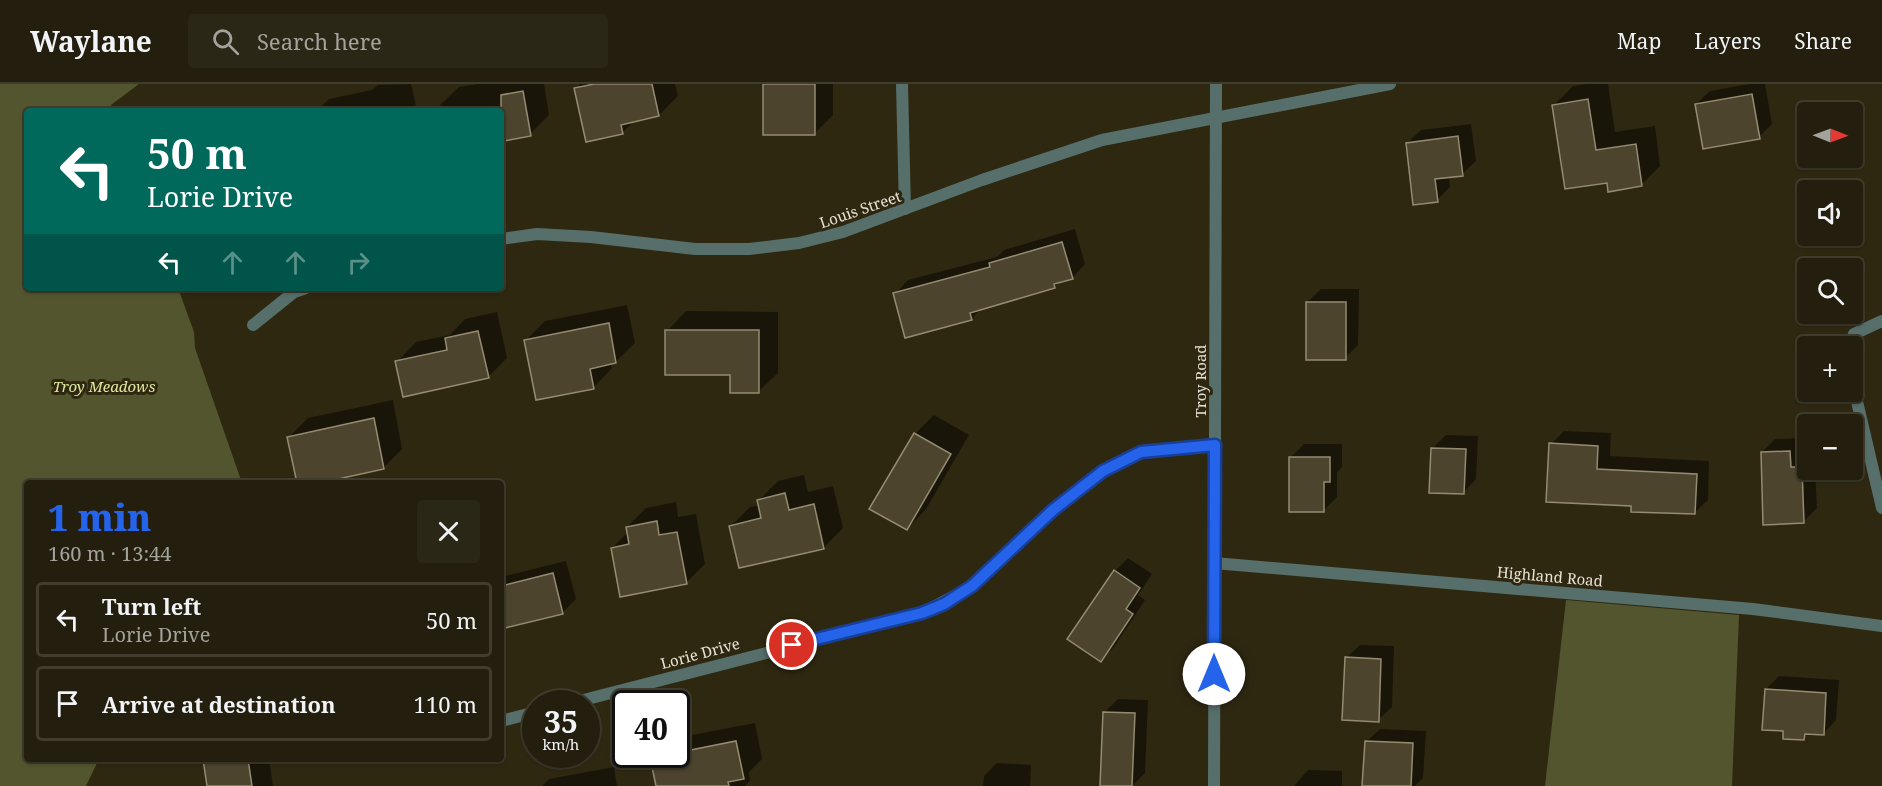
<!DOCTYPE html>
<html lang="en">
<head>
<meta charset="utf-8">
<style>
  body { margin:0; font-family:"Noto Serif",serif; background:#2b2716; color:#f1f3f6; height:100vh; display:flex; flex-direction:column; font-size:22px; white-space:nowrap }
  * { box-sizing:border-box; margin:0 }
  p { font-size:20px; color:#a3a29d }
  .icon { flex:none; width:33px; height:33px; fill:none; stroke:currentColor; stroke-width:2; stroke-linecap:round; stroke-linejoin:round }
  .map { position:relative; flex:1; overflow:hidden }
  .drawer { position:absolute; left:24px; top:396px; width:480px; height:282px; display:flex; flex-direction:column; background:#231e0d; border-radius:6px; box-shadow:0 2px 4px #0004,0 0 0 2px #403c2e }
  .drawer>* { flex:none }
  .guide { position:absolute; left:24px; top:24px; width:480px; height:183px; border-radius:6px; box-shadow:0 2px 4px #0004,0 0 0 2px #403c2e; background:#00695c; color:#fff; overflow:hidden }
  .needle { width:39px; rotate:91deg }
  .controls { position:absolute; left:1797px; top:18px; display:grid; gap:12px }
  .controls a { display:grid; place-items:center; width:66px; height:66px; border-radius:6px; background:#231e0d; box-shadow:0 2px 4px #0004,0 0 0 2px #403c2e; font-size:30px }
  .speed { position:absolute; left:522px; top:606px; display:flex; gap:12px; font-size:30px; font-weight:700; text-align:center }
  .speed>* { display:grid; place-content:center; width:78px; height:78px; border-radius:50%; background:#231e0d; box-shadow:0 2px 4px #0004,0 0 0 2px #403c2e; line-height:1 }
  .speed small { font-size:15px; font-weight:400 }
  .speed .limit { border:3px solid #111; border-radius:9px; background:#fff; color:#111 }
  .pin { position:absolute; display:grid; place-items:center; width:51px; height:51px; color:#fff; margin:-26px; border:3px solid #fff; border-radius:50%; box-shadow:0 2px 6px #0007 }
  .me { position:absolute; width:66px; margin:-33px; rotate:0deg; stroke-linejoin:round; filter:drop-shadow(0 0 4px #0008) }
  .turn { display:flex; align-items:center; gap:21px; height:126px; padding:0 24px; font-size:27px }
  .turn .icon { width:78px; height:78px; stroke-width:2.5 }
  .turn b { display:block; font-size:42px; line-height:51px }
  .lanes { display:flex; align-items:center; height:57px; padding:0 24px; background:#0003; justify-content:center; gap:30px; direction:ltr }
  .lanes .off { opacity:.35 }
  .round { display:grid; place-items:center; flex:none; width:63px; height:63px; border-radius:6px; background:#2b2716 }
  .overview { display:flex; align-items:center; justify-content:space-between; height:102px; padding:0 24px }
  h1 { font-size:36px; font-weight:800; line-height:45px; color:#2563eb }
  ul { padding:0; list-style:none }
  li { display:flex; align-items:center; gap:18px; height:75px; margin:0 12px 9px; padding:0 12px; border:3px solid #403c2e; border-radius:6px }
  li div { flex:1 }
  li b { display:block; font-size:22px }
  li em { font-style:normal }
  header { display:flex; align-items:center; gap:36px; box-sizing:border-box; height:84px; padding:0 30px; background:#231e0d; border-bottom:2px solid #403c2e }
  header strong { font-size:28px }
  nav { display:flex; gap:33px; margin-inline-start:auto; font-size:21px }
  .search { width:420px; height:54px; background:#2b2716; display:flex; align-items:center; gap:15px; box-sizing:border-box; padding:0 21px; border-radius:6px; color:#a3a29d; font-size:22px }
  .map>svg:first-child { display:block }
  .green { fill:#52552d }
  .shadow { fill:#0007 }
  .building { fill:#4c442d; stroke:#948b71; stroke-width:1.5 }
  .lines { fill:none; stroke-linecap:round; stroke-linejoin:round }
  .minor { stroke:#576f6b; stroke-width:12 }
  .tertiary { stroke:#576f6b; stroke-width:12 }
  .route-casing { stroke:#184099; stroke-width:15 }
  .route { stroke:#2563eb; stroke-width:10 }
  .labels { text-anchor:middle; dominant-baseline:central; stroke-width:6; stroke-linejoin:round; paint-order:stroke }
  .street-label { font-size:15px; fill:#e6e2d4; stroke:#2f2811 }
  .park-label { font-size:15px; font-style:italic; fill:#e0e79e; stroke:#2f2811 }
</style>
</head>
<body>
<header>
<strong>Waylane</strong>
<div class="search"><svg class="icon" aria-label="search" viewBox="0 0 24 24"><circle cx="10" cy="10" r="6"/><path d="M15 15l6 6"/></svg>Search here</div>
<nav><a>Map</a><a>Layers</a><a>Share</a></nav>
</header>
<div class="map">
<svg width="1882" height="702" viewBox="0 0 1882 702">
  <rect width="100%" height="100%" fill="#2f2811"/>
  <!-- green -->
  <g class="green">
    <polygon points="0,0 139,0 111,21 113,27 27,27 27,204 178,204 194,248 195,264 242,399 27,399 27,675 99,675 86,702 0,702"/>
    <polygon points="1566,516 1739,531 1732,702 1545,702"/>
  </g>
  <!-- shadow -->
  <g class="shadow">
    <polygon points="411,0 417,27 317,27 329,15 372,6 378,1"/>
    <polygon points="477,0 544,0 549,31 530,50 501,50 501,27 440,27 439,22 459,3"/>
    <polygon points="580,0 675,0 678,12 659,31 634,37 622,49 576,5"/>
    <polygon points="765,0 833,0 833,31 814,50"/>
    <polygon points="1587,0 1608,0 1615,48 1655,42 1660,82 1641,101 1608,97 1554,21 1573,2"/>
    <polygon points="1749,0 1765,0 1772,40 1759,53 1696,20 1710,7"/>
    <polygon points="1471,40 1476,77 1462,90 1449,92 1450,103 1437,116 1407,59 1421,46"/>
    <polygon points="1075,145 1085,180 1072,194 1060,197 1055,203 982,224 971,235 895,210 908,196 997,173 1004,166"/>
    <polygon points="1321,205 1359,205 1358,261 1345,274 1307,218"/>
    <polygon points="627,221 635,259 615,278 611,279 612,284 593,304 526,256 545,237"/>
    <polygon points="686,227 778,228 778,289 758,308 667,247"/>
    <polygon points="497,228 507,274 488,293 397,278 416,258 450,251 465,235"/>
    <polygon points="393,316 402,365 383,384 313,399 299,399 289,353 308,334"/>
    <polygon points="934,331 969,351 926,425 907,445 915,350"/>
    <polygon points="1564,347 1611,349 1610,372 1709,377 1708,416 1694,429 1633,421 1551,360"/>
    <polygon points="1446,351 1478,352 1476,395 1463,409 1433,364"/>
    <polygon points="1803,354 1808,386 1815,386 1817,424 1803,438 1762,368 1775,355"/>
    <polygon points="1304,360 1342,360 1342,383 1337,389 1337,413 1324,426 1290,374"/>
    <polygon points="804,391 808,408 833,402 843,444 824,463 731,442 750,423 760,421 759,416 778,397"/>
    <polygon points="676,418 678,433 696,430 705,480 686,499 612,464 628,448 627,443 646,424"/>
    <polygon points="1128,474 1152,490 1138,511 1145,516 1114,563 1101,576 1115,487"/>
    <polygon points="566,477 576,515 563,528 501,543 501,493"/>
    <polygon points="1360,561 1394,562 1392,623 1378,636 1346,574"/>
    <polygon points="1779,592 1839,596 1836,636 1823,650 1809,649 1804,654 1785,646 1766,605"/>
    <polygon points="1118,615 1148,616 1145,689 1132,702 1105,628"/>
    <polygon points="755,639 762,675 749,688 750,697 745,702 657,702 652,674 655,670 676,670 676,654"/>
    <polygon points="1380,645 1426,647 1423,694 1415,702 1364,702 1366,658"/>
    <polygon points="204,675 269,675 273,702 208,702"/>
    <polygon points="997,679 1031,681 1030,702 983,702 984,692"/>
    <polygon points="614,683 617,702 542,702 549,695"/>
    <polygon points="1308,686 1342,687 1342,702 1294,702"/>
  </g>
  <!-- building -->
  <g class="building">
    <polygon points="594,0 652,0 659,32 621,41 623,50 586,58 574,4"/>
    <rect x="763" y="0" width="52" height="51"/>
    <polygon points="523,7 531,52 504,57 501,51 501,11"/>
    <polygon points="1752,10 1760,55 1703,65 1695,20"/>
    <polygon points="1588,15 1596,66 1636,60 1642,102 1608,108 1607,99 1565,105 1552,21"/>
    <polygon points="1458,52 1463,92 1435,95 1438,118 1413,121 1406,59"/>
    <polygon points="1062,158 1073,195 1054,200 1055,204 970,229 972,236 905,254 893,209 990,183 989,179"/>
    <rect x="1306" y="218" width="40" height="58"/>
    <polygon points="609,239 616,279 590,285 594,305 536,316 524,256"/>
    <polygon points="665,246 759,246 759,309 730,309 730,291 665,291"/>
    <polygon points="478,247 489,294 403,313 395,277 447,266 445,254"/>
    <polygon points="374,334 384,385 320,399 297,399 287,353"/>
    <polygon points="914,349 951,370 907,446 869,425"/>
    <polygon points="1549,359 1598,362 1597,385 1697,390 1695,430 1631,428 1631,422 1546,418"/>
    <polygon points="1431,364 1466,365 1464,410 1429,409"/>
    <polygon points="1790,367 1791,383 1802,383 1804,439 1763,441 1761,368"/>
    <polygon points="1289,373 1330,373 1330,398 1324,398 1324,428 1289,428"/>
    <polygon points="785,409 789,426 814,420 824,465 739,484 729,442 761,434 757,416"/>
    <polygon points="657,437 659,451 677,448 687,500 620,513 611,464 629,460 626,443"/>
    <polygon points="1114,486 1140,504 1126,525 1133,530 1101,578 1067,555"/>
    <polygon points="553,489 563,530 501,545 501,502"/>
    <polygon points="1345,573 1381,575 1379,638 1342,636"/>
    <polygon points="1765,605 1826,609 1824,651 1805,650 1804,656 1783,655 1783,647 1762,646"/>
    <polygon points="1103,628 1135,629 1132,702 1100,702"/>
    <polygon points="736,657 744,695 728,698 729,702 656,702 650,674"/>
    <polygon points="1365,657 1413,659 1411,702 1362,702"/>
    <polygon points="203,675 248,675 252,702 207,702"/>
  </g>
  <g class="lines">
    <!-- minor -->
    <g class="minor">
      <polyline points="902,0 905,125"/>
      <polyline points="501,155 537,150 591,153 695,165 749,165 799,159 843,148 982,96 1102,56 1390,0"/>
      <polyline points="253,241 294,208 306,204"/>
      <polyline points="1850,262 1854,250 1882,237"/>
      <polyline points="1852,296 1882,424"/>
      <polyline points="1214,479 1753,525 1882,542"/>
      <polyline points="568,620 922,529 973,502 1053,426 1103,386 1141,368 1215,361"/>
      <polyline points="501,637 536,628"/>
    </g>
    <!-- tertiary -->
    <polyline class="tertiary" points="1214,702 1216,0"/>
  </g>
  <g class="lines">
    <defs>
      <polyline id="route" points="792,561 922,529 944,520 972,502 1053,426 1103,387 1141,368 1215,361 1214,590"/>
    </defs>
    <!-- route casing -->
    <use href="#route" class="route-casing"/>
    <!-- route -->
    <use href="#route" class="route"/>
  </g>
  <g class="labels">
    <!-- street labels -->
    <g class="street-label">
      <text transform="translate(860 125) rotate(-19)">Louis Street</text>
      <text transform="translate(1200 297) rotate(-90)">Troy Road</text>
      <text transform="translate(1550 492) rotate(5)">Highland Road</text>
      <text transform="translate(700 569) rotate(-15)">Lorie Drive</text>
    </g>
    <!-- park labels -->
    <g class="park-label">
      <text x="104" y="302">Troy Meadows</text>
    </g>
  </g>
</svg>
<div class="controls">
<a><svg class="needle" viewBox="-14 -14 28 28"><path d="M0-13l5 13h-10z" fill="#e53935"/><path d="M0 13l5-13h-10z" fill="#a3a29d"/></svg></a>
<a><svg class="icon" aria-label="sound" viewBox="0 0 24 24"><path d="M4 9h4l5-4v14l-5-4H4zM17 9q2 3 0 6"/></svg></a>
<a><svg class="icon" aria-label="search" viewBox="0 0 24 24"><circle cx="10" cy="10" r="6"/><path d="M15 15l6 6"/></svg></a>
<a>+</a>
<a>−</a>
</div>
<div class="speed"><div>35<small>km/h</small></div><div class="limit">40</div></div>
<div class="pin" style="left:792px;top:561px;background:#d93025"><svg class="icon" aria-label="arrive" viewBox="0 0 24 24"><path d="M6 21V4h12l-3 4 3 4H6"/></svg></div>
<svg class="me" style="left:1214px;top:590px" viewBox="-20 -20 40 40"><circle r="19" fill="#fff"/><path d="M0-13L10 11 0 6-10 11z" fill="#2563eb"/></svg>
<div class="guide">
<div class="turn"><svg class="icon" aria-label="left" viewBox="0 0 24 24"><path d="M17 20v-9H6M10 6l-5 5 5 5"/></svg><div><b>50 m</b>Lorie Drive</div></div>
<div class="lanes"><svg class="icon" aria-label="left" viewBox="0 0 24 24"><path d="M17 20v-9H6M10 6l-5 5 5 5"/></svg><svg class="icon off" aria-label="ahead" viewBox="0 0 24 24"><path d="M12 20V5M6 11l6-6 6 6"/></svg><svg class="icon off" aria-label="ahead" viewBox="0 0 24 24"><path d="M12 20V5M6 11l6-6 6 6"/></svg><svg class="icon off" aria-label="right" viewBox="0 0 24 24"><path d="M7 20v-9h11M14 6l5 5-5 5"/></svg></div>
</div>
<section class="drawer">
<div class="overview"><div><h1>1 min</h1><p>160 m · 13:44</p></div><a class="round"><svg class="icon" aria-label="close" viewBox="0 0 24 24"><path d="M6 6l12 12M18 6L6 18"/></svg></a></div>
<ul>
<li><svg class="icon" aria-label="left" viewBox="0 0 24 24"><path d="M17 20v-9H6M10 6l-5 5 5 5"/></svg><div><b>Turn left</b><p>Lorie Drive</p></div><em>50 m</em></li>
<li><svg class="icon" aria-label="arrive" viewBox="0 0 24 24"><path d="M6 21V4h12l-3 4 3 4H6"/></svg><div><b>Arrive at destination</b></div><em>110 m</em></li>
</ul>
</section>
</div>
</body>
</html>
